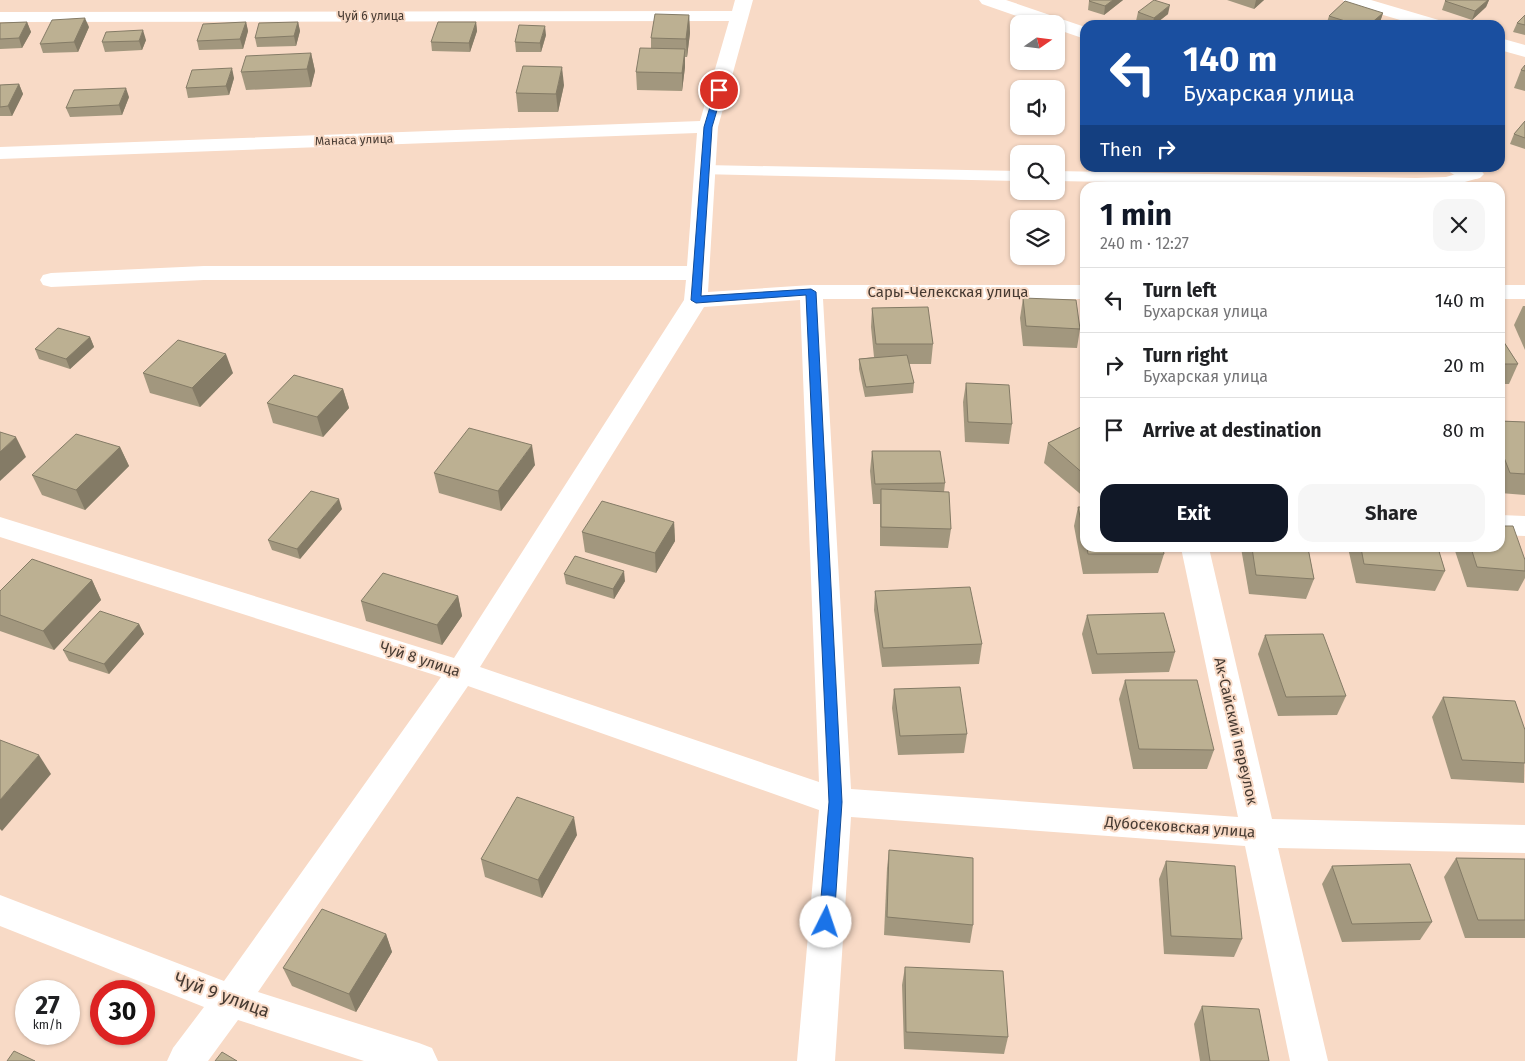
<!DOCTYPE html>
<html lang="en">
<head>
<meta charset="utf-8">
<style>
  body { margin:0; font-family:"Fira Sans",sans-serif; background:#f6f6f6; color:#202124; height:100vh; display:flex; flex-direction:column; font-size:19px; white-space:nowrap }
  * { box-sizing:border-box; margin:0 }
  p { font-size:16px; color:#757577 }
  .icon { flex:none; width:28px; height:28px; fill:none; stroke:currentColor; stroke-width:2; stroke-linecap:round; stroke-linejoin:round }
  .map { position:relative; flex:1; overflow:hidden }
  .side { position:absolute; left:1080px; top:182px; width:425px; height:370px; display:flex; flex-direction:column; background:#fff; border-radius:15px; box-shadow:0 1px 4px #0004 }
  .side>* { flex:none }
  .hud { position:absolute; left:1080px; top:20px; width:425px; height:152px; border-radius:15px; box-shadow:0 1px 4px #0004; background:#1a4fa0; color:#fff; overflow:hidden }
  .needle { width:32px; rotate:76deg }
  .buttons { position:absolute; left:1010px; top:15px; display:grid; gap:10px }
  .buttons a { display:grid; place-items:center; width:55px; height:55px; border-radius:10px; background:#fff; box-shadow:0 1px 4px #0004; font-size:25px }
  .speed { position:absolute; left:15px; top:980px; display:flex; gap:10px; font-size:25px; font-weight:700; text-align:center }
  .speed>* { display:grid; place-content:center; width:65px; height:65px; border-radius:50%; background:#fff; box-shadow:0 1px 4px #0004; line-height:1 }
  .speed small { font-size:12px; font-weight:400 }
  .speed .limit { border:8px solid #d22; background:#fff; color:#111 }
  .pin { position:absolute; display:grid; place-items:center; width:42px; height:42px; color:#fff; margin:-21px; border:2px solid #fff; border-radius:50%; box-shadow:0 1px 5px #0007 }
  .me { position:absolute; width:55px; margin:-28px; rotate:4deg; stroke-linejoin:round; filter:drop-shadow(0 0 4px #0008) }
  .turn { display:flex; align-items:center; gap:18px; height:105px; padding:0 20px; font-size:22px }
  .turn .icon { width:65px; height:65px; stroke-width:2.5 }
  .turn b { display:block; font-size:35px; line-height:42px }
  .then { display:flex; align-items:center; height:48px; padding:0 20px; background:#0003; gap:10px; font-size:19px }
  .round { display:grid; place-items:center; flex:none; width:52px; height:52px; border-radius:15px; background:#f6f6f6 }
  .overview { display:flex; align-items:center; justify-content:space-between; height:85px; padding:0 20px }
  h1 { font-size:30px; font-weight:700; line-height:38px; color:#111827 }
  .cta { display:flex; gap:10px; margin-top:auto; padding:10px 20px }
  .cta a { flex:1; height:58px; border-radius:15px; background:#111827; color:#fff; font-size:20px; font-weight:700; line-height:58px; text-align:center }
  .cta a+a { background:#f6f6f6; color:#202124 }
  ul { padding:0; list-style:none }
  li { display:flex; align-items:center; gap:15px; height:65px; padding:0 20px; border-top:1px solid #e0e0e0 }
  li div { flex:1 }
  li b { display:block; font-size:19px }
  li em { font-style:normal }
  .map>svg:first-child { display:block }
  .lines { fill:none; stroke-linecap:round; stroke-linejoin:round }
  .lane { fill:#fff; fill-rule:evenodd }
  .street { fill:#fff; fill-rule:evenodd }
  .wall { fill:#a2977e }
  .shaded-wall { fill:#847b66 }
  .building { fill:#bcb092; stroke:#847b66 }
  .route { fill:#1a73e8; stroke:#114b97 }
  .labels { text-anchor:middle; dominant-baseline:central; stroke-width:4; stroke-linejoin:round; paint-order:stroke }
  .far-street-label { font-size:12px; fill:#463a32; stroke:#f8dac6 }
  .street-label { font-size:15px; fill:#463a32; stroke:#f8dac6 }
  .near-street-label { font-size:18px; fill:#463a32; stroke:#f8dac6 }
</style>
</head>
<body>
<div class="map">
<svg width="1525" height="1061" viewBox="0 0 1525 1061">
  <rect width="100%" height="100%" fill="#f8dac6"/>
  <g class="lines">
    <!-- lane -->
    <g class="lane">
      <polygon points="705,165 1019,171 1019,181 699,174 696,170 699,166"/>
      <polygon points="1473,169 1479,170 1482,174 1479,178 1447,187 1438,188 1056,181 1056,171 1416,178 1446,177"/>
    </g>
    <!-- street -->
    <g class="street">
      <path d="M735,0H753L718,127L708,292L811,285H1085V299H823L851,789L1238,817L1181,548H1209L1272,819L1525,825V853L1278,848L1328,1061H1290L1245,846L851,817L835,1061H797L819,810L468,686L258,992L419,1043L432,1048L438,1061H364L238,1020L208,1061H167L173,1048L204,1007L0,926V895L224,981L441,677L0,537V517L454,658L684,300L686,280H204L51,287L43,285L40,280L43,275L51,273L204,266H687L697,133L0,159V147L700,121L729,21L0,22V12L732,11ZM800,300L819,782L480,667L704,307Z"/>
      <polygon points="979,0 1006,0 1085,27 1085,39 1056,29 1056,24 1040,24 982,4"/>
      <polygon points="1343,0 1371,0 1442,21 1445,25 1417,25 1346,4"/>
      <polygon points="1500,38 1525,45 1525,57 1500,50"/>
      <path d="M1446,168C1456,167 1477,164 1484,174L1480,178C1470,181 1452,177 1446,168Z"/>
      <rect x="1500" y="285" width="25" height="14"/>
      <polygon points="1500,515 1525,516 1525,536 1500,535"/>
    </g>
  </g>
  <!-- wall -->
  <g class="wall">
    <polygon points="1123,0 1104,15 1088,10 1089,1"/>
    <polygon points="1227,0 1264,0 1254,9"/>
    <polygon points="1446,0 1489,0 1486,7 1472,20 1442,10 1445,1"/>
    <polygon points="1138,12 1168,14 1154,25 1147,25 1136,21"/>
    <polygon points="1383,13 1380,22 1376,25 1326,25 1329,16"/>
    <polygon points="689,15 690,33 687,57 685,57 685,67 682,91 637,90 636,72 651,48 651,38"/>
    <polygon points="1525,15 1525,35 1513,32 1517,23"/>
    <polygon points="27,22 31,32 22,48 0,49 0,23"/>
    <polygon points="246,22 248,31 243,49 199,50 197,41"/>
    <polygon points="298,22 300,31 296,46 257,47 255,38"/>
    <polygon points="476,22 477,31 470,52 432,51 431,42"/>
    <polygon points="89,27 78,52 43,53 40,44"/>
    <polygon points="546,35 541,52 516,52 515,42"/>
    <polygon points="146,40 142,50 105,52 102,42"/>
    <polygon points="311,53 315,71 311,87 246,90 241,72"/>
    <polygon points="1525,65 1525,91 1514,88 1521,70"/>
    <polygon points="234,78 229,95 188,98 186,88"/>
    <polygon points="19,84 23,94 12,116 0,116 0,85"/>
    <polygon points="564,85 558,112 518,112 516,93"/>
    <polygon points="129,97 122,115 70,117 66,108"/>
    <polygon points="1525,121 1525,149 1510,144 1514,134"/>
    <polygon points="1023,298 1080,329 1077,348 1023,346 1020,318"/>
    <polygon points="1523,306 1525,306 1525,350 1514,325"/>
    <polygon points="872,308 933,344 931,364 909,364 914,383 913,393 865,397 859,369 859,359 874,357 871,327"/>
    <polygon points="1500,336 1518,364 1509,384 1500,384"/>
    <polygon points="90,337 94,347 70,369 39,359 35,349"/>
    <polygon points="143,373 233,373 200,407 150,393"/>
    <polygon points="966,383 1012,424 1009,444 965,442 963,402"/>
    <polygon points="343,389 349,408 323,437 273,423 267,403"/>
    <polygon points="1500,421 1525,422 1525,495 1500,493"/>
    <polygon points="1085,425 1085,498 1044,463 1048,443"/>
    <polygon points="120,447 129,466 85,510 42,495 32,475"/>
    <polygon points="872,451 945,483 944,492 951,529 948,548 880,546 880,504 873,504 870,471"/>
    <polygon points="535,465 501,511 439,493 434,473"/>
    <polygon points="1078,507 1085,507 1085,548 1163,548 1164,554 1158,573 1083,574 1074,526"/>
    <polygon points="342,509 300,559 272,550 268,540"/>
    <polygon points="674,522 675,541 656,573 585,552 582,532"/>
    <polygon points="1241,548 1308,548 1314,579 1306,599 1249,594"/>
    <polygon points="1348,548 1438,548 1445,571 1435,591 1356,583"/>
    <polygon points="1454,548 1500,548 1525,560 1525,578 1518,591 1467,587"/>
    <polygon points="564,574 625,581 614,599 566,584"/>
    <polygon points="92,580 101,600 54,650 0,631 0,591"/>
    <polygon points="875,591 982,644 979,664 882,667 874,610"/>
    <polygon points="458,596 462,616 442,645 366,621 361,601"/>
    <polygon points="1087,615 1175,652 1169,672 1092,674 1082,634"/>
    <polygon points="139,624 144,634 109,674 69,661 63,650"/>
    <polygon points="1265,635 1346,696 1337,715 1278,716 1258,654"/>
    <polygon points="1125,680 1214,750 1207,769 1133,769 1119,699"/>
    <polygon points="894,689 967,734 964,753 898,755 892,708"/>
    <polygon points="1443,697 1525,730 1524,783 1451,779 1432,717"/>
    <polygon points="577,835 542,898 485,877 481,859"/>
    <polygon points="889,850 973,925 970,943 884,935 887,868"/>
    <polygon points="1456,858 1525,859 1525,938 1465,938 1444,877"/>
    <polygon points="1166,861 1242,939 1234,957 1164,954 1159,879"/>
    <polygon points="1332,866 1432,922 1420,940 1342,942 1322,884"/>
    <polygon points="386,934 392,952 356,1012 292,986 283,968"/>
    <polygon points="905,967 1008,1037 1004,1054 904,1049 902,985"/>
    <polygon points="1202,1006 1269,1061 1200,1061 1194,1024"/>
  </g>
  <!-- shaded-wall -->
  <g class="shaded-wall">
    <polygon points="1113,0 1123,0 1104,15 1105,6"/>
    <polygon points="1256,0 1264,0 1254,9"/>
    <polygon points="1488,0 1489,0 1486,7 1472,20 1475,11"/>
    <polygon points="1170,5 1168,14 1154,25 1152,25 1154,18"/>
    <polygon points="1383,13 1380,22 1376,25 1369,25"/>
    <polygon points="689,15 690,33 687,57 686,39"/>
    <polygon points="85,18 89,27 78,52 74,42"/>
    <polygon points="27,22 31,32 22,48 19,38"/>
    <polygon points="246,22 248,31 243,49 240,39"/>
    <polygon points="298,22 300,31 296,46 294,36"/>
    <polygon points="476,22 477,31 470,52 469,43"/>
    <polygon points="545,26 546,35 541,52 540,43"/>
    <polygon points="143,30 146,40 142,50 139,41"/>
    <polygon points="685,49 685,67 682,91 682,73"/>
    <polygon points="311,53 315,71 311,87 307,69"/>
    <polygon points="562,67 564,85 558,112 556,94"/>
    <polygon points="232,68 234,78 229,95 226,86"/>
    <polygon points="19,84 23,94 12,116 8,106"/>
    <polygon points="126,88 129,97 122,115 119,105"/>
    <polygon points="90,337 94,347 70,369 66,359"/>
    <polygon points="226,354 233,373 200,407 192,388"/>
    <polygon points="343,389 349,408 323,437 317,417"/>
    <polygon points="16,437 26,457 0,481 0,452"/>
    <polygon points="532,445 535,465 501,511 498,491"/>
    <polygon points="120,447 129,466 85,510 76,490"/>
    <polygon points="339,499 342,509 300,559 297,549"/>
    <polygon points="674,522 675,541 656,573 655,553"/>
    <polygon points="624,571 625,581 614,599 613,589"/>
    <polygon points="92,580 101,600 54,650 43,631"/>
    <polygon points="458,596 462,616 442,645 437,625"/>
    <polygon points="139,624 144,634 109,674 104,664"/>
    <polygon points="39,755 51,774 2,831 0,829 0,800"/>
    <polygon points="574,817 577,835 542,898 538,880"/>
    <polygon points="386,934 392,952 356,1012 349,994"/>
  </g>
  <!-- building -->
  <g class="building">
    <polygon points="1090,0 1113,0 1105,6 1089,1"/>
    <polygon points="1154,0 1170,5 1154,18 1138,12"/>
    <polygon points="1446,0 1488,0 1475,11 1445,1"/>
    <polygon points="1345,1 1383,13 1369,25 1358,25 1329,16"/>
    <polygon points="655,14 689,15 686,39 651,38"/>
    <polygon points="1525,15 1525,25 1517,23"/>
    <polygon points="85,18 74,42 40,44 52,20"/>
    <polygon points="1251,21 1264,25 1246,25"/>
    <polygon points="27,22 19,38 0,39 0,23"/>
    <polygon points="246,22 240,39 197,41 203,24"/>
    <polygon points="298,22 294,36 255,38 259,23"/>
    <polygon points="438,22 476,22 469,43 431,42"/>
    <polygon points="1447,23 1454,25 1445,25"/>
    <polygon points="519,25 545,26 540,43 515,42"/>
    <polygon points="143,30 139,41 102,42 106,32"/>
    <polygon points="640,48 685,49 682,73 636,72"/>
    <polygon points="311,53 307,69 241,72 246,56"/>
    <polygon points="1525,65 1525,71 1521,70"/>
    <polygon points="523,66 562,67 556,94 516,93"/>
    <polygon points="232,68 226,86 186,88 192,70"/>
    <polygon points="19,84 8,106 0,107 0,85"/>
    <polygon points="126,88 119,105 66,108 74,90"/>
    <polygon points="1525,121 1525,138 1514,134"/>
    <polygon points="1023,298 1076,300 1080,329 1026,326"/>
    <polygon points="928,307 933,344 876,344 872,308"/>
    <polygon points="58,328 90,337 66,359 35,349"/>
    <polygon points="1500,336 1518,364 1500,364"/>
    <polygon points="178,340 226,354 192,388 143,373"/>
    <polygon points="907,355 914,383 866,387 859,359"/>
    <polygon points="294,375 343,389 317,417 267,403"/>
    <polygon points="966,383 1009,385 1012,424 968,422"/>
    <polygon points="1500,421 1525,422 1525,474 1510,473 1500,447"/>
    <polygon points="1085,425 1085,475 1048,443"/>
    <polygon points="469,428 532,445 498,491 434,473"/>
    <polygon points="0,432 16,437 0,452"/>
    <polygon points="76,434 120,447 76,490 32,475"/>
    <polygon points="872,451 940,451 945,483 875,484"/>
    <polygon points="881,489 949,492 951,529 881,527"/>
    <polygon points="311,491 339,499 297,549 268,540"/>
    <polygon points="602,501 674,522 655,553 582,532"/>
    <polygon points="1078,507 1085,507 1085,540"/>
    <polygon points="1500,526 1513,526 1525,560 1525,571 1477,567 1471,548 1500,548"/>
    <polygon points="1087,548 1163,548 1164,554 1088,554"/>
    <polygon points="1252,548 1308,548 1314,579 1256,575"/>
    <polygon points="1361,548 1438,548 1445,571 1364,564"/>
    <polygon points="575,556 624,571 613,589 564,574"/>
    <polygon points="32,559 92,580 43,631 0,615 0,591"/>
    <polygon points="383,573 458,596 437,625 361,601"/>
    <polygon points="970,587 982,644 883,648 875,591"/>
    <polygon points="100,611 139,624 104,664 63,650"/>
    <polygon points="1164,613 1175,652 1097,654 1087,615"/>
    <polygon points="1323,634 1346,696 1286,697 1265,635"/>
    <polygon points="1125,680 1197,680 1214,750 1139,749"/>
    <polygon points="960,687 967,734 900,736 894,689"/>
    <polygon points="1443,697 1515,701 1525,730 1525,763 1462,760"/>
    <polygon points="0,740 39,755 0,800"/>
    <polygon points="517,797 574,817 538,880 481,859"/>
    <polygon points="889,850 973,858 973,925 887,917"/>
    <polygon points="1456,858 1525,859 1525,920 1478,920"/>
    <polygon points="1166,861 1235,866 1242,939 1171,936"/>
    <polygon points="1410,864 1432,922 1352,924 1332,866"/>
    <polygon points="322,909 386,934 349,994 283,968"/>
    <polygon points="905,967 1003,971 1008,1037 906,1032"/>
    <polygon points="1202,1006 1259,1009 1269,1061 1210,1061"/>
    <polygon points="14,1051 35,1061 7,1061"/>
    <polygon points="222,1052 237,1061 215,1061"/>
  </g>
  <!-- route -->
  <polygon class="route" points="719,87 723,90 712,127 701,296 811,289 816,292 842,802 834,922 832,926 826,928 821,926 819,922 829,802 806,295 696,303 691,300 704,127 715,90"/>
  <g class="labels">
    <!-- far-street labels -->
    <g class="far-street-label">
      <text x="371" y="16">Чуй 6 улица</text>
      <text transform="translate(354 140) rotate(-2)">Манаса улица</text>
    </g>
    <!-- street labels -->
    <g class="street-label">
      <text x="948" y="292">Сары-Челекская улица</text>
      <text transform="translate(420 659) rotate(18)">Чуй 8 улица</text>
      <text transform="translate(1236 731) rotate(77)">Ак-Сайский переулок</text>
      <text transform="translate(1180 827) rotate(4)">Дубосековская улица</text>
    </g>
    <!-- near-street labels -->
    <g class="near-street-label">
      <text transform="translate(222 995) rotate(20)">Чуй 9 улица</text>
    </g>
  </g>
</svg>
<div class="buttons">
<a><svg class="needle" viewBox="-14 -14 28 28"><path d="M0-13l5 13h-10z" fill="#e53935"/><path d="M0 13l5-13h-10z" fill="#757577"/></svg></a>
<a><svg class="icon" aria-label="sound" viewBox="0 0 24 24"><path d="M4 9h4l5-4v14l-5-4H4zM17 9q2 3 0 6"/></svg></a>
<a><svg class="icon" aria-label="search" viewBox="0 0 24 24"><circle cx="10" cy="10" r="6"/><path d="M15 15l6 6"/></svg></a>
<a><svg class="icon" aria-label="layers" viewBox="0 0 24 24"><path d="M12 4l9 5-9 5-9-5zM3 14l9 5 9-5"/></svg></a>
</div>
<div class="speed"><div>27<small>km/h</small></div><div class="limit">30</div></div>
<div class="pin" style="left:719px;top:90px;background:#d93025"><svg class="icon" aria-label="arrive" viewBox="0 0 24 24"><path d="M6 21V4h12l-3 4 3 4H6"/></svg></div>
<svg class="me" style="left:826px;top:922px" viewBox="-20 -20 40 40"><circle r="19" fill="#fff"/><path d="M0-13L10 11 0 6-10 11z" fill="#1a73e8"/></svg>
<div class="hud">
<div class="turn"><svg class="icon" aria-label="left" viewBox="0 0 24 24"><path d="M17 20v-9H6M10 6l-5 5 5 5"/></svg><div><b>140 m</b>Бухарская улица</div></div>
<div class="then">Then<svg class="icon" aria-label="right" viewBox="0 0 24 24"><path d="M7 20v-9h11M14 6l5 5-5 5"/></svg></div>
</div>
<section class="side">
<div class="overview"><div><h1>1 min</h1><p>240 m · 12:27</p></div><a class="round"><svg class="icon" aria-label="close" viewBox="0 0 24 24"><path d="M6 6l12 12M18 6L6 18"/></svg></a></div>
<ul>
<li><svg class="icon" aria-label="left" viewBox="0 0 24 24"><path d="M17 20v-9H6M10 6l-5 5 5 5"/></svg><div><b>Turn left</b><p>Бухарская улица</p></div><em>140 m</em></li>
<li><svg class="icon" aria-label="right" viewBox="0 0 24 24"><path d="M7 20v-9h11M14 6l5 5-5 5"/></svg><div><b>Turn right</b><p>Бухарская улица</p></div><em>20 m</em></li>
<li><svg class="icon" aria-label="arrive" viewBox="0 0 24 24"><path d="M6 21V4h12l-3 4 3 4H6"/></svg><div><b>Arrive at destination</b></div><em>80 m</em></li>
</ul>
<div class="cta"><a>Exit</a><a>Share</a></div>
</section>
</div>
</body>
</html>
